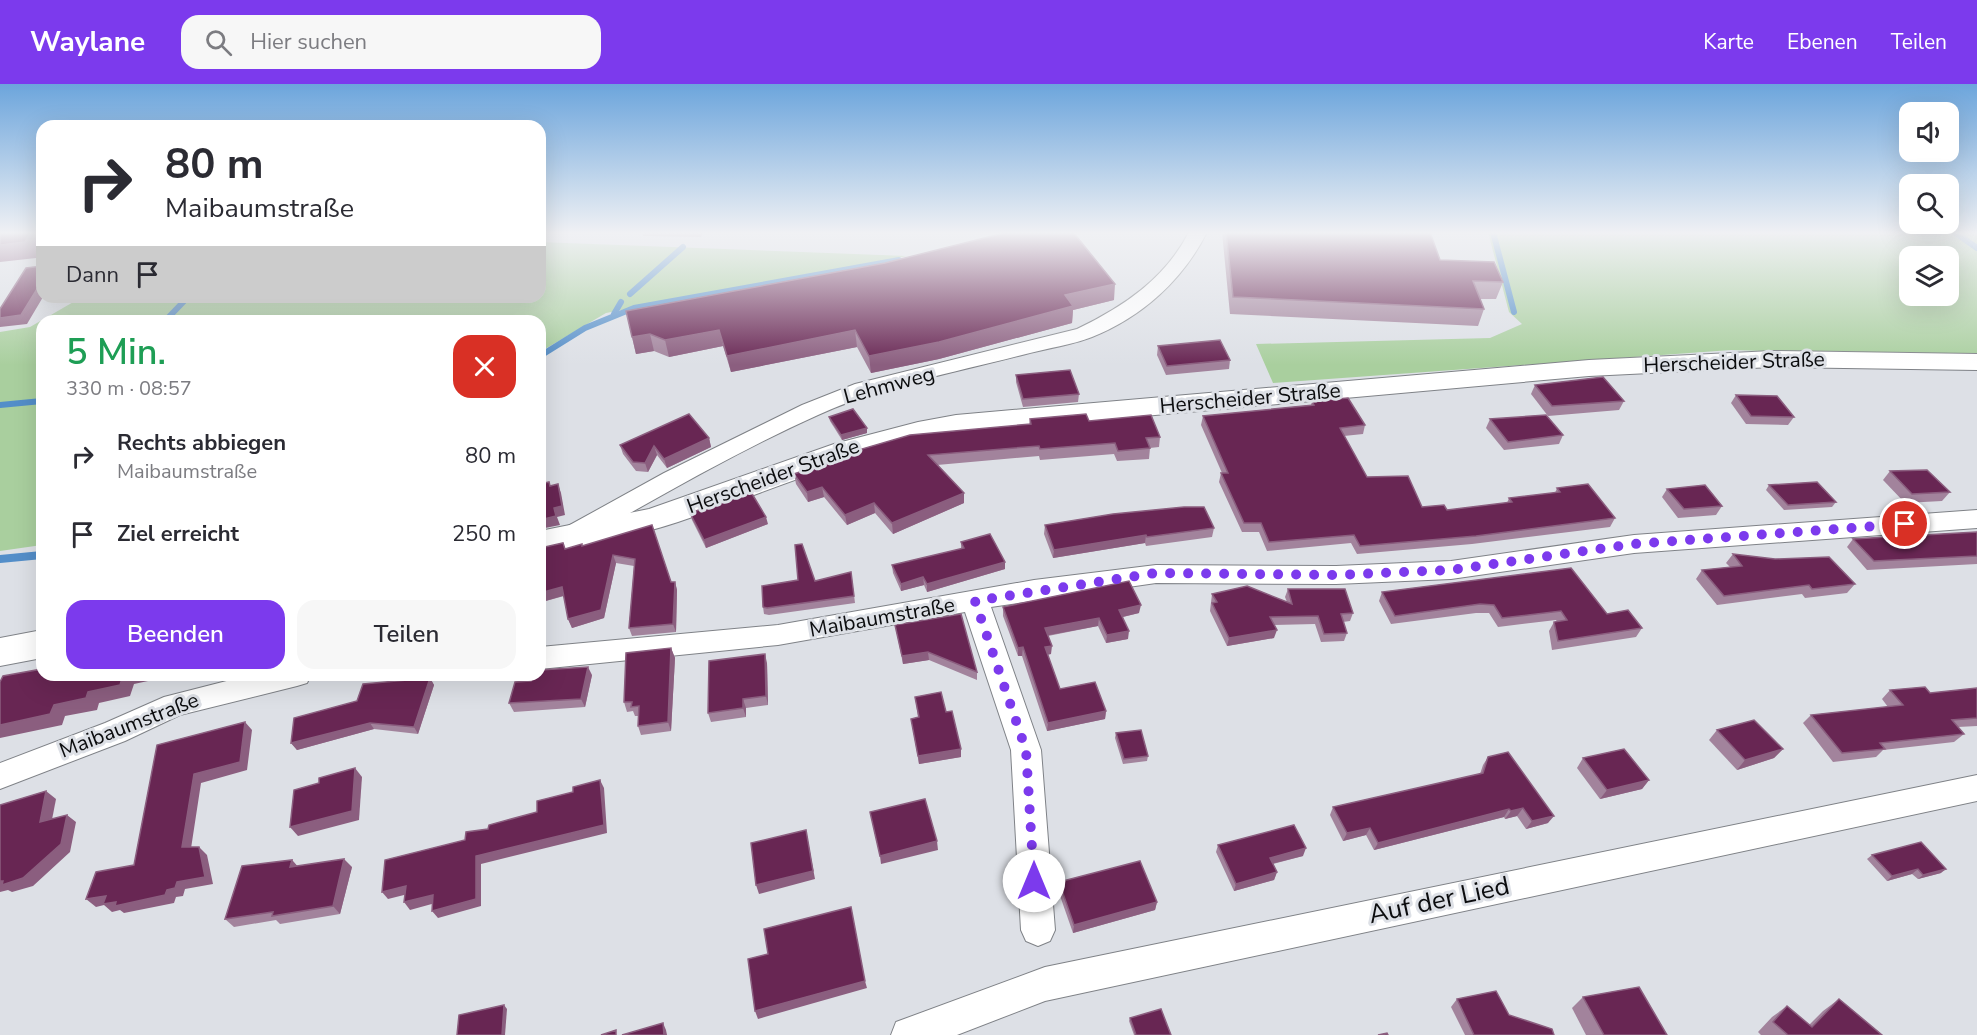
<!DOCTYPE html>
<html lang="de">
<head>
<meta charset="utf-8">
<style>
  body { margin:0; font-family:"Nunito Sans",sans-serif; background:#f7f7f7; color:#2b2b33; height:100vh; display:flex; flex-direction:column; font-size:22px; white-space:nowrap }
  * { box-sizing:border-box; margin:0 }
  p { font-size:20px; color:#7c7c81 }
  .icon { flex:none; width:33px; height:33px; fill:none; stroke:currentColor; stroke-width:2; stroke-linecap:round; stroke-linejoin:round }
  .map { position:relative; flex:1; overflow:hidden }
  .details { position:absolute; left:36px; top:231px; width:510px; height:366px; display:flex; flex-direction:column; background:#fff; border-radius:18px; box-shadow:0 6px 24px #0002 }
  .details>* { flex:none }
  .banner { position:absolute; left:36px; top:36px; width:510px; height:183px; border-radius:18px; box-shadow:0 6px 24px #0002; background:#fff; color:#2b2b33; overflow:hidden }
  .buttons { position:absolute; left:1899px; top:18px; display:grid; gap:12px }
  .buttons a { display:grid; place-items:center; width:60px; height:60px; border-radius:12px; background:#fff; box-shadow:0 6px 24px #0002; font-size:30px }
  .pin { position:absolute; display:grid; place-items:center; width:51px; height:51px; color:#fff; margin:-26px; border:3px solid #fff; border-radius:50%; box-shadow:0 2px 6px #0007 }
  .me { position:absolute; width:66px; margin:-33px; rotate:0deg; stroke-linejoin:round; filter:drop-shadow(0 0 4px #0008) }
  .turn { display:flex; align-items:center; gap:21px; height:126px; padding:0 30px; font-size:27px }
  .turn .icon { width:78px; height:78px; stroke-width:2.5 }
  .turn b { display:block; font-size:42px; line-height:51px }
  .then { display:flex; align-items:center; height:57px; padding:0 30px; background:#0003; gap:12px; font-size:22px }
  .round { display:grid; place-items:center; flex:none; width:63px; height:63px; border-radius:18px; background:#f7f7f7 }
  .headline { display:flex; align-items:center; justify-content:space-between; height:102px; padding:0 30px }
  h1 { font-size:36px; font-weight:600; line-height:45px; color:#1e9e55 }
  .button { display:flex; gap:12px; margin-top:auto; padding:12px 30px }
  .button a { flex:1; height:69px; border-radius:18px; background:#7c3aed; color:#fff; font-size:24px; font-weight:600; line-height:69px; text-align:center }
  .button a+a { background:#f7f7f7; color:#2b2b33 }
  ul { padding:0; list-style:none }
  li { display:flex; align-items:center; gap:18px; height:78px; padding:0 30px }
  li div { flex:1 }
  li b { display:block; font-size:22px }
  li em { font-style:normal }
  header { display:flex; align-items:center; gap:36px; box-sizing:border-box; height:84px; padding:0 30px; background:#7c3aed; color:#fff }
  header strong { font-size:28px }
  nav { display:flex; gap:33px; margin-inline-start:auto; font-size:21px }
  .search { width:420px; height:54px; background:#f7f7f7; display:flex; align-items:center; gap:15px; box-sizing:border-box; padding:0 21px; border-radius:18px; color:#7c7c81; font-size:22px }
  .map>svg:first-child { display:block }
  .green { fill:#a9cf9e; fill-rule:evenodd }
  .lines { fill:none; stroke-linecap:round; stroke-linejoin:round }
  .stream-far1 { stroke:#538ec9; stroke-width:6 }
  .stream { stroke:#538ec9; stroke-width:8 }
  .street-casing { stroke:#7f8287; stroke-width:2 }
  .secondary-casing { stroke:#7f8287; stroke-width:2 }
  .street { fill:#fff; fill-rule:evenodd }
  .secondary { fill:#fff; fill-rule:evenodd }
  .wall { fill:#a2839c }
  .shaded-wall { fill:#8b5e7f }
  .building { fill:#682653; stroke:#8b5e7f; stroke-width:1.5 }
  .route { stroke:#7c3aed; stroke-width:10; stroke-dasharray:0 18 }
  .labels { text-anchor:middle; dominant-baseline:central; stroke-width:6; stroke-linejoin:round; paint-order:stroke }
  .street-label { font-size:21px; fill:#0b0c0e; stroke:#dde0e6 }
  .near-street-label { font-size:26px; fill:#0b0c0e; stroke:#dde0e6 }
</style>
</head>
<body>
<header>
<strong>Waylane</strong>
<div class="search"><svg class="icon" aria-label="search" viewBox="0 0 24 24"><circle cx="10" cy="10" r="6"/><path d="M15 15l6 6"/></svg>Hier suchen</div>
<nav><a>Karte</a><a>Ebenen</a><a>Teilen</a></nav>
</header>
<div class="map">
<svg width="1977" height="951" viewBox="0 0 1977 951">
  <rect width="100%" height="100%" fill="#dde0e6"/>
  <!-- green -->
  <g class="green">
    <path d="M1488,148H1977V273L1731,266L1273,299L1256,260L1490,254L1522,240L1509,228ZM1910,172H1948V212H1910Z"/>
    <polygon points="540,158 907,172 606,229 540,268 540,237 42,237 42,461 0,467 0,248 30,243 82,213 540,213"/>
  </g>
  <g class="lines">
    <!-- stream-far1 -->
    <g class="stream-far1">
      <polyline points="1493,148 1514,228"/>
      <polyline points="1954,148 1977,164"/>
      <polyline points="630,210 683,163"/>
      <polyline points="614,230 621,218"/>
      <polyline points="165,237 188,213"/>
      <polyline points="540,272 585,244 634,224 899,176"/>
      <polyline points="0,321 42,317"/>
    </g>
    <!-- stream -->
    <polyline class="stream" points="0,475 42,471"/>
    <defs>
      <g id="street">
        <path d="M1189,148H1207C1183,196 1142,233 1092,253C1072,261 1048,264 1026,270C957,288 884,301 818,331C738,367 662,411 586,454L577,457L568,454L565,448L568,442L664,389L802,321L855,300L1077,245C1123,223 1165,195 1189,148Z"/>
        <polygon points="1977,426 1977,444 1634,469 1451,495 1336,500 1156,499 991,523 1041,666 1055,846 1050,857 1038,862 1026,857 1021,846 1011,666 965,528 778,561 540,585 540,563 778,541 1034,496 1156,481 1336,482 1451,477 1634,451"/>
        <polygon points="250,591 311,591 307,599 297,602 180,631 125,657 0,705 0,679 105,639 164,613"/>
        <polygon points="1977,691 1977,717 1045,917 957,951 891,951 896,938 1045,883"/>
      </g>
      <g id="secondary">
        <path d="M1772,267L1977,270V286L1772,283L1589,292L956,349C859,367 771,407 678,438C633,453 586,461 540,471V447L649,425L834,360L918,338L956,331L1589,276Z"/>
        <polygon points="42,546 42,574 0,582 0,554"/>
      </g>
    </defs>
    <!-- street casing -->
    <use href="#street" class="street-casing"/>
    <!-- secondary casing -->
    <use href="#secondary" class="secondary-casing"/>
    <!-- street -->
    <use href="#street" class="street"/>
    <!-- secondary -->
    <use href="#secondary" class="secondary"/>
  </g>
  <!-- wall -->
  <g class="wall">
    <polygon points="642,148 703,148 701,153 643,152"/>
    <polygon points="1222,148 1430,148 1440,176 1503,198 1496,215 1480,215 1484,225 1478,242 1230,230"/>
    <polygon points="1114,216 1073,226 1072,239 939,275 871,289 857,263 731,288 723,262 669,273 654,267 636,270 626,227"/>
    <polygon points="1158,262 1230,276 1229,285 1166,291 1157,271"/>
    <polygon points="1016,291 1079,310 1078,318 1023,323 1016,298"/>
    <polygon points="1535,301 1624,317 1619,326 1548,332 1531,310"/>
    <polygon points="1736,311 1794,333 1788,341 1746,340 1731,319"/>
    <polygon points="1312,317 1365,341 1363,350 1344,352 1367,393 1422,423 1447,426 1507,419 1509,414 1555,409 1557,404 1615,434 1610,443 1472,460 1357,470 1351,459 1267,467 1259,448 1242,448 1219,398 1221,389 1222,389 1201,341 1203,332 1311,321"/>
    <polygon points="829,333 867,344 867,349 842,356 830,337"/>
    <polygon points="1030,335 1089,337 1160,353 1159,363 1150,364 1149,375 1117,377 1114,370 1040,376 1039,372 937,381 964,419 893,450 875,429 847,441 824,413 808,418 796,400 794,390 855,370 855,367 1029,341"/>
    <polygon points="1490,335 1563,351 1559,360 1504,366 1486,344"/>
    <polygon points="709,354 711,363 667,384 657,371 648,388 636,387 623,370 620,361"/>
    <polygon points="1890,387 1950,408 1942,417 1905,419 1883,396"/>
    <polygon points="1769,401 1836,418 1832,423 1784,426 1766,406"/>
    <polygon points="1667,405 1722,422 1716,431 1678,434 1662,413"/>
    <polygon points="690,429 768,440 706,464 692,436"/>
    <polygon points="652,441 671,498 675,498 677,506 676,548 632,552 629,544 634,482 616,479 604,534 572,544 568,535 564,512 542,518 540,513 540,464 563,459 565,465 582,462"/>
    <polygon points="1045,441 1214,444 1212,453 1146,462 1145,459 1053,474 1044,450"/>
    <polygon points="1977,448 1977,480 1867,486 1847,463 1853,455"/>
    <polygon points="961,458 1005,478 1005,485 927,508 924,501 901,507 893,489 892,481 961,465"/>
    <polygon points="1733,470 1855,500 1847,509 1805,514 1802,510 1717,521 1696,495 1702,486 1730,483 1726,479"/>
    <polygon points="851,488 855,519 769,531 764,530 763,523"/>
    <polygon points="1288,505 1353,529 1350,537 1343,538 1347,549 1344,557 1321,558 1315,540 1274,541 1274,554 1227,562 1210,527 1212,510 1287,518 1285,513"/>
    <polygon points="1382,508 1607,530 1642,544 1636,553 1552,566 1549,547 1554,538 1557,538 1556,536 1498,543 1489,529 1476,529 1391,540 1379,517"/>
    <polygon points="1003,523 1139,529 1123,533 1128,555 1106,559 1098,542 1048,552 1051,570 1047,571 1060,605 1106,627 1105,635 1047,647 1022,572 1018,572 1003,532"/>
    <polygon points="895,541 977,588 977,596 929,576 903,580"/>
    <polygon points="671,564 675,574 671,647 641,651 638,642 639,632 635,632 633,627 627,628 624,618"/>
    <polygon points="767,579 768,621 746,624 746,633 711,638 708,629"/>
    <polygon points="592,591 585,623 514,628 509,619"/>
    <polygon points="430,594 434,601 418,650 374,645 297,666 291,659 357,617"/>
    <polygon points="1977,604 1977,642 1958,643 1964,650 1954,658 1883,666 1876,673 1833,678 1803,639 1811,631 1888,623 1882,615 1890,606 1930,609"/>
    <polygon points="915,613 946,628 961,665 961,673 919,680 911,635 918,633"/>
    <polygon points="1717,646 1783,665 1774,674 1737,686 1709,656"/>
    <polygon points="1116,649 1148,672 1147,677 1123,680 1115,654"/>
    <polygon points="1488,673 1548,739 1526,745 1517,732 1505,735 1504,733 1374,766 1366,751 1343,757 1330,731 1333,723 1480,690 1483,681"/>
    <polygon points="1583,674 1649,696 1642,705 1600,715 1577,684"/>
    <polygon points="1218,761 1303,772 1273,780 1277,788 1274,796 1234,807 1216,768"/>
    <polygon points="1872,771 1941,789 1918,795 1912,790 1887,797 1867,775"/>
    <polygon points="292,776 297,782 352,783 340,830 280,840 276,836 234,843 225,835"/>
    <polygon points="1059,798 1157,818 1155,826 1073,849 1058,806"/>
    <polygon points="1583,913 1667,951 1586,951 1572,924"/>
    <polygon points="1457,915 1509,931 1554,951 1465,951 1451,923"/>
    <polygon points="1839,915 1882,951 1761,951 1758,948 1772,933 1787,922 1809,941 1823,927"/>
    <polygon points="1130,934 1171,951 1134,951 1129,937"/>
  </g>
  <!-- shaded-wall -->
  <g class="shaded-wall">
    <polygon points="31,148 42,148 42,164 36,174 0,178 0,161"/>
    <polygon points="42,197 42,213 43,213 27,240 0,243 0,234"/>
    <polygon points="1115,200 1114,216 1073,226 1072,239 939,275 871,289 869,272 1065,211"/>
    <polygon points="719,246 723,262 669,273 665,256"/>
    <polygon points="855,246 857,263 731,288 727,272"/>
    <polygon points="650,250 654,267 636,270 632,253"/>
    <polygon points="867,344 867,349 842,356 841,351"/>
    <polygon points="709,354 711,363 667,384 664,375"/>
    <polygon points="654,362 657,371 648,388 645,379"/>
    <polygon points="558,400 561,409 565,431 557,433 560,441 540,445 540,436 554,424"/>
    <polygon points="822,403 824,413 808,418 807,408"/>
    <polygon points="964,409 964,419 893,450 892,439"/>
    <polygon points="874,419 875,429 847,441 845,431"/>
    <polygon points="766,433 768,440 706,464 704,456"/>
    <polygon points="1146,451 1145,459 1053,474 1054,466"/>
    <polygon points="613,471 616,479 604,534 572,544 568,535"/>
    <polygon points="1005,478 1005,485 927,508 927,500"/>
    <polygon points="923,493 924,501 901,507 901,500"/>
    <polygon points="675,498 677,506 676,548 673,540"/>
    <polygon points="562,503 566,511 542,518 540,513 540,509"/>
    <polygon points="1141,521 1139,529 1118,534 1119,526"/>
    <polygon points="1099,534 1098,542 1044,552 1045,544"/>
    <polygon points="1277,546 1274,554 1227,562 1229,554"/>
    <polygon points="1129,547 1128,555 1106,559 1107,551"/>
    <polygon points="1052,562 1051,570 1044,571 1045,563"/>
    <polygon points="1023,563 1022,572 1018,572 1018,564"/>
    <polygon points="671,564 675,574 671,647 668,638"/>
    <polygon points="928,568 929,576 903,580 902,572"/>
    <polygon points="765,570 767,579 768,621 766,612"/>
    <polygon points="588,583 592,591 585,623 581,615"/>
    <polygon points="123,591 176,591 134,600 130,612 99,619 97,626 65,632 62,641 0,654 0,641 88,608"/>
    <polygon points="430,594 434,601 418,650 414,643"/>
    <polygon points="743,615 746,624 746,633 743,624"/>
    <polygon points="1106,627 1105,635 1047,647 1048,639"/>
    <polygon points="245,638 252,646 247,686 201,699 190,771 182,763 194,690"/>
    <polygon points="370,639 374,645 297,666 291,659"/>
    <polygon points="961,665 961,673 919,680 918,672"/>
    <polygon points="1783,665 1774,674 1737,686 1745,676"/>
    <polygon points="355,684 362,693 359,736 298,752 290,743"/>
    <polygon points="600,696 604,704 607,749 481,780 481,822 438,834 432,827 476,772"/>
    <polygon points="1649,696 1642,705 1600,715 1607,706"/>
    <polygon points="46,707 56,715 50,746 40,738"/>
    <polygon points="1523,724 1517,732 1505,735 1511,727"/>
    <polygon points="1509,725 1504,733 1374,766 1378,759"/>
    <polygon points="67,731 76,738 70,768 33,802 12,808 8,806 0,808 0,797"/>
    <polygon points="1554,732 1548,739 1526,745 1532,737"/>
    <polygon points="1370,744 1366,751 1343,757 1347,749"/>
    <polygon points="806,746 815,795 759,810 756,801"/>
    <polygon points="937,757 938,766 881,780 880,772"/>
    <polygon points="199,763 207,771 213,800 185,805 183,812 176,813 174,819 124,829 120,826 112,828 104,821 96,823 86,815 106,812 167,806 177,798"/>
    <polygon points="1306,764 1303,772 1267,781 1270,774"/>
    <polygon points="344,775 352,783 340,830 333,822"/>
    <polygon points="292,776 300,785 290,783"/>
    <polygon points="1918,785 1912,790 1887,797 1892,792"/>
    <polygon points="1946,785 1941,789 1918,795 1923,791"/>
    <polygon points="1277,788 1274,796 1234,807 1236,800"/>
    <polygon points="406,802 412,809 388,815 382,808"/>
    <polygon points="433,811 439,818 410,826 404,818"/>
    <polygon points="1157,818 1155,826 1073,849 1074,841"/>
    <polygon points="865,897 867,904 758,935 755,927"/>
    <polygon points="504,921 507,925 505,951 502,951"/>
    <polygon points="663,939 666,946 667,951 664,951"/>
  </g>
  <!-- building -->
  <g class="building">
    <polygon points="0,148 31,148 25,158 0,161"/>
    <polygon points="1008,148 1073,148 1115,200 1065,211 1073,222 939,258 869,272 855,246 727,272 719,246 665,256 650,250 632,253 626,227 885,179"/>
    <polygon points="1226,148 1430,148 1440,176 1494,178 1503,198 1473,197 1484,225 1233,213"/>
    <polygon points="42,182 42,197 21,231 0,234 0,225 26,184"/>
    <polygon points="1220,256 1230,276 1167,282 1158,262"/>
    <polygon points="1070,286 1079,310 1023,315 1016,291"/>
    <polygon points="1603,293 1624,317 1552,322 1535,301"/>
    <polygon points="1736,311 1777,312 1794,333 1751,332"/>
    <polygon points="1348,314 1365,341 1340,344 1367,393 1408,392 1422,423 1444,421 1447,426 1512,418 1509,414 1560,408 1557,404 1588,400 1615,434 1476,452 1360,462 1354,451 1269,458 1261,439 1244,439 1221,389 1228,389 1203,332 1314,321 1312,317"/>
    <polygon points="853,325 867,344 841,351 829,333"/>
    <polygon points="689,330 709,354 664,375 654,362 645,379 633,378 620,361"/>
    <polygon points="1086,330 1089,337 1151,331 1160,353 1146,354 1150,364 1118,367 1115,359 1040,365 1039,362 928,371 964,409 892,439 874,419 845,431 822,403 807,408 794,390 857,369 855,367 910,351 1031,340 1030,335"/>
    <polygon points="1546,331 1563,351 1508,358 1490,335"/>
    <polygon points="1927,386 1950,408 1912,410 1890,387"/>
    <polygon points="549,398 550,402 558,400 562,422 554,424 556,432 540,436 540,400"/>
    <polygon points="1817,398 1836,418 1788,421 1769,401"/>
    <polygon points="1705,401 1722,422 1684,425 1667,405"/>
    <polygon points="751,408 766,433 704,456 690,429"/>
    <polygon points="1184,423 1204,423 1214,444 1147,453 1146,451 1054,466 1045,441 1113,430"/>
    <polygon points="652,441 671,498 675,498 673,540 629,544 635,475 613,471 601,526 568,535 562,503 540,509 540,464 563,459 565,465 582,460 582,462"/>
    <polygon points="1977,448 1977,472 1874,477 1853,455"/>
    <polygon points="990,450 1005,478 927,500 923,493 901,500 892,481 964,464 961,458"/>
    <polygon points="802,460 815,497 851,488 854,512 767,524 763,523 762,502 798,496 795,461"/>
    <polygon points="1733,470 1775,475 1829,473 1855,500 1812,505 1809,501 1724,512 1702,486 1742,482"/>
    <polygon points="1571,484 1607,530 1628,526 1642,544 1558,557 1554,538 1567,536 1561,527 1502,534 1494,521 1480,520 1395,532 1382,508"/>
    <polygon points="1129,497 1141,521 1119,526 1129,547 1107,551 1099,534 1045,544 1052,562 1045,563 1060,605 1095,598 1106,627 1048,639 1023,563 1018,564 1003,523"/>
    <polygon points="1247,502 1292,520 1288,505 1345,505 1353,529 1341,530 1347,549 1324,550 1318,532 1270,533 1277,546 1229,554 1212,519 1217,518 1212,510"/>
    <polygon points="961,530 977,588 928,568 902,572 895,541"/>
    <polygon points="671,564 668,638 638,642 639,622 631,623 632,618 624,618 626,569"/>
    <polygon points="765,570 766,612 743,615 743,624 708,629 709,577"/>
    <polygon points="588,583 581,615 509,619 515,598 531,597 533,591 540,591 540,586"/>
    <polygon points="42,585 42,591 123,591 120,601 88,608 86,614 54,621 50,630 0,641 0,598 3,592"/>
    <polygon points="430,594 414,643 370,639 291,659 294,634 357,617 363,600"/>
    <polygon points="1925,603 1930,609 1977,604 1977,634 1952,636 1964,650 1880,659 1885,665 1842,669 1811,631 1903,621 1890,606"/>
    <polygon points="941,608 946,628 952,627 961,665 918,672 911,635 919,633 915,613"/>
    <polygon points="1754,636 1783,665 1745,676 1717,646"/>
    <polygon points="245,638 240,678 194,690 182,763 199,763 205,793 177,798 175,804 167,806 165,811 115,822 116,818 103,820 106,812 86,815 96,788 134,781 157,661"/>
    <polygon points="1141,646 1148,672 1124,675 1116,649"/>
    <polygon points="1624,665 1649,696 1607,706 1583,674"/>
    <polygon points="1508,668 1554,732 1532,737 1523,724 1511,727 1509,725 1378,759 1370,744 1347,749 1333,723 1483,689 1488,673"/>
    <polygon points="355,684 352,727 290,743 294,706 319,699 319,694"/>
    <polygon points="600,696 604,741 476,772 476,815 432,827 433,811 404,818 406,802 382,808 385,776 465,756 466,748 488,745 489,741 537,728 537,717 573,708 573,703"/>
    <polygon points="46,707 40,738 67,731 61,760 23,794 2,801 3,797 0,797 0,721"/>
    <polygon points="925,715 937,757 880,772 870,728"/>
    <polygon points="1294,741 1306,764 1270,774 1277,788 1236,800 1218,761"/>
    <polygon points="806,746 813,787 756,801 751,759"/>
    <polygon points="1921,758 1946,785 1923,791 1918,785 1892,792 1872,771"/>
    <polygon points="344,775 333,822 272,832 273,828 225,835 242,782 292,776 290,783"/>
    <polygon points="1140,777 1157,818 1074,841 1059,798"/>
    <polygon points="851,823 865,897 755,927 748,875 768,870 764,845"/>
    <polygon points="1639,903 1667,951 1604,951 1583,913"/>
    <polygon points="1496,907 1509,931 1552,945 1554,951 1474,951 1457,915"/>
    <polygon points="1839,915 1882,951 1788,951 1773,938 1787,922 1812,943"/>
    <polygon points="504,921 502,951 457,951 459,931"/>
    <polygon points="1161,925 1171,951 1136,951 1130,934"/>
    <polygon points="663,939 664,951 622,951"/>
    <polygon points="616,946 616,951 601,951"/>
    <polygon points="1387,949 1388,951 1378,951"/>
  </g>
  <!-- sky -->
  <linearGradient id="sky" x2="0" y2="1"><stop stop-color="#6ca5dc"/><stop offset="0.53" stop-color="#f0f1f4"/><stop offset="1" stop-color="#f0f1f4" stop-opacity="0"/></linearGradient>
  <rect width="1977" height="281" fill="url(#sky)"/>
  <g class="lines">
    <!-- route -->
    <polyline class="route" points="1034,797 1026,666 975,517 1156,489 1336,491 1451,486 1634,460 1905,440"/>
  </g>
  <g class="labels">
    <!-- street labels -->
    <g class="street-label">
      <text transform="translate(1734 278) rotate(-2)">Herscheider Straße</text>
      <text transform="translate(889 301) rotate(-15)">Lehmweg</text>
      <text transform="translate(1250 314) rotate(-5)">Herscheider Straße</text>
      <text transform="translate(773 392) rotate(-20)">Herscheider Straße</text>
      <text transform="translate(882 533) rotate(-10)">Maibaumstraße</text>
      <text transform="translate(129 641) rotate(-21)">Maibaumstraße</text>
    </g>
    <!-- near-street labels -->
    <g class="near-street-label">
      <text transform="translate(1439 816) rotate(-12)">Auf der Lied</text>
    </g>
  </g>
</svg>
<div class="buttons">
<a><svg class="icon" aria-label="sound" viewBox="0 0 24 24"><path d="M4 9h4l5-4v14l-5-4H4zM17 9q2 3 0 6"/></svg></a>
<a><svg class="icon" aria-label="search" viewBox="0 0 24 24"><circle cx="10" cy="10" r="6"/><path d="M15 15l6 6"/></svg></a>
<a><svg class="icon" aria-label="layers" viewBox="0 0 24 24"><path d="M12 4l9 5-9 5-9-5zM3 14l9 5 9-5"/></svg></a>
</div>
<div class="pin" style="left:1905px;top:440px;background:#d93025"><svg class="icon" aria-label="arrive" viewBox="0 0 24 24"><path d="M6 21V4h12l-3 4 3 4H6"/></svg></div>
<svg class="me" style="left:1034px;top:797px" viewBox="-20 -20 40 40"><circle r="19" fill="#fff"/><path d="M0-13L10 11 0 6-10 11z" fill="#7c3aed"/></svg>
<div class="banner">
<div class="turn"><svg class="icon" aria-label="right" viewBox="0 0 24 24"><path d="M7 20v-9h11M14 6l5 5-5 5"/></svg><div><b>80 m</b>Maibaumstraße</div></div>
<div class="then">Dann<svg class="icon" aria-label="arrive" viewBox="0 0 24 24"><path d="M6 21V4h12l-3 4 3 4H6"/></svg></div>
</div>
<section class="details">
<div class="headline"><div><h1>5 Min.</h1><p>330 m · 08:57</p></div><a class="round" style="background:#d93025;color:#fff"><svg class="icon" aria-label="close" viewBox="0 0 24 24"><path d="M6 6l12 12M18 6L6 18"/></svg></a></div>
<ul>
<li><svg class="icon" aria-label="right" viewBox="0 0 24 24"><path d="M7 20v-9h11M14 6l5 5-5 5"/></svg><div><b>Rechts abbiegen</b><p>Maibaumstraße</p></div><em>80 m</em></li>
<li><svg class="icon" aria-label="arrive" viewBox="0 0 24 24"><path d="M6 21V4h12l-3 4 3 4H6"/></svg><div><b>Ziel erreicht</b></div><em>250 m</em></li>
</ul>
<div class="button"><a>Beenden</a><a>Teilen</a></div>
</section>
</div>
</body>
</html>
